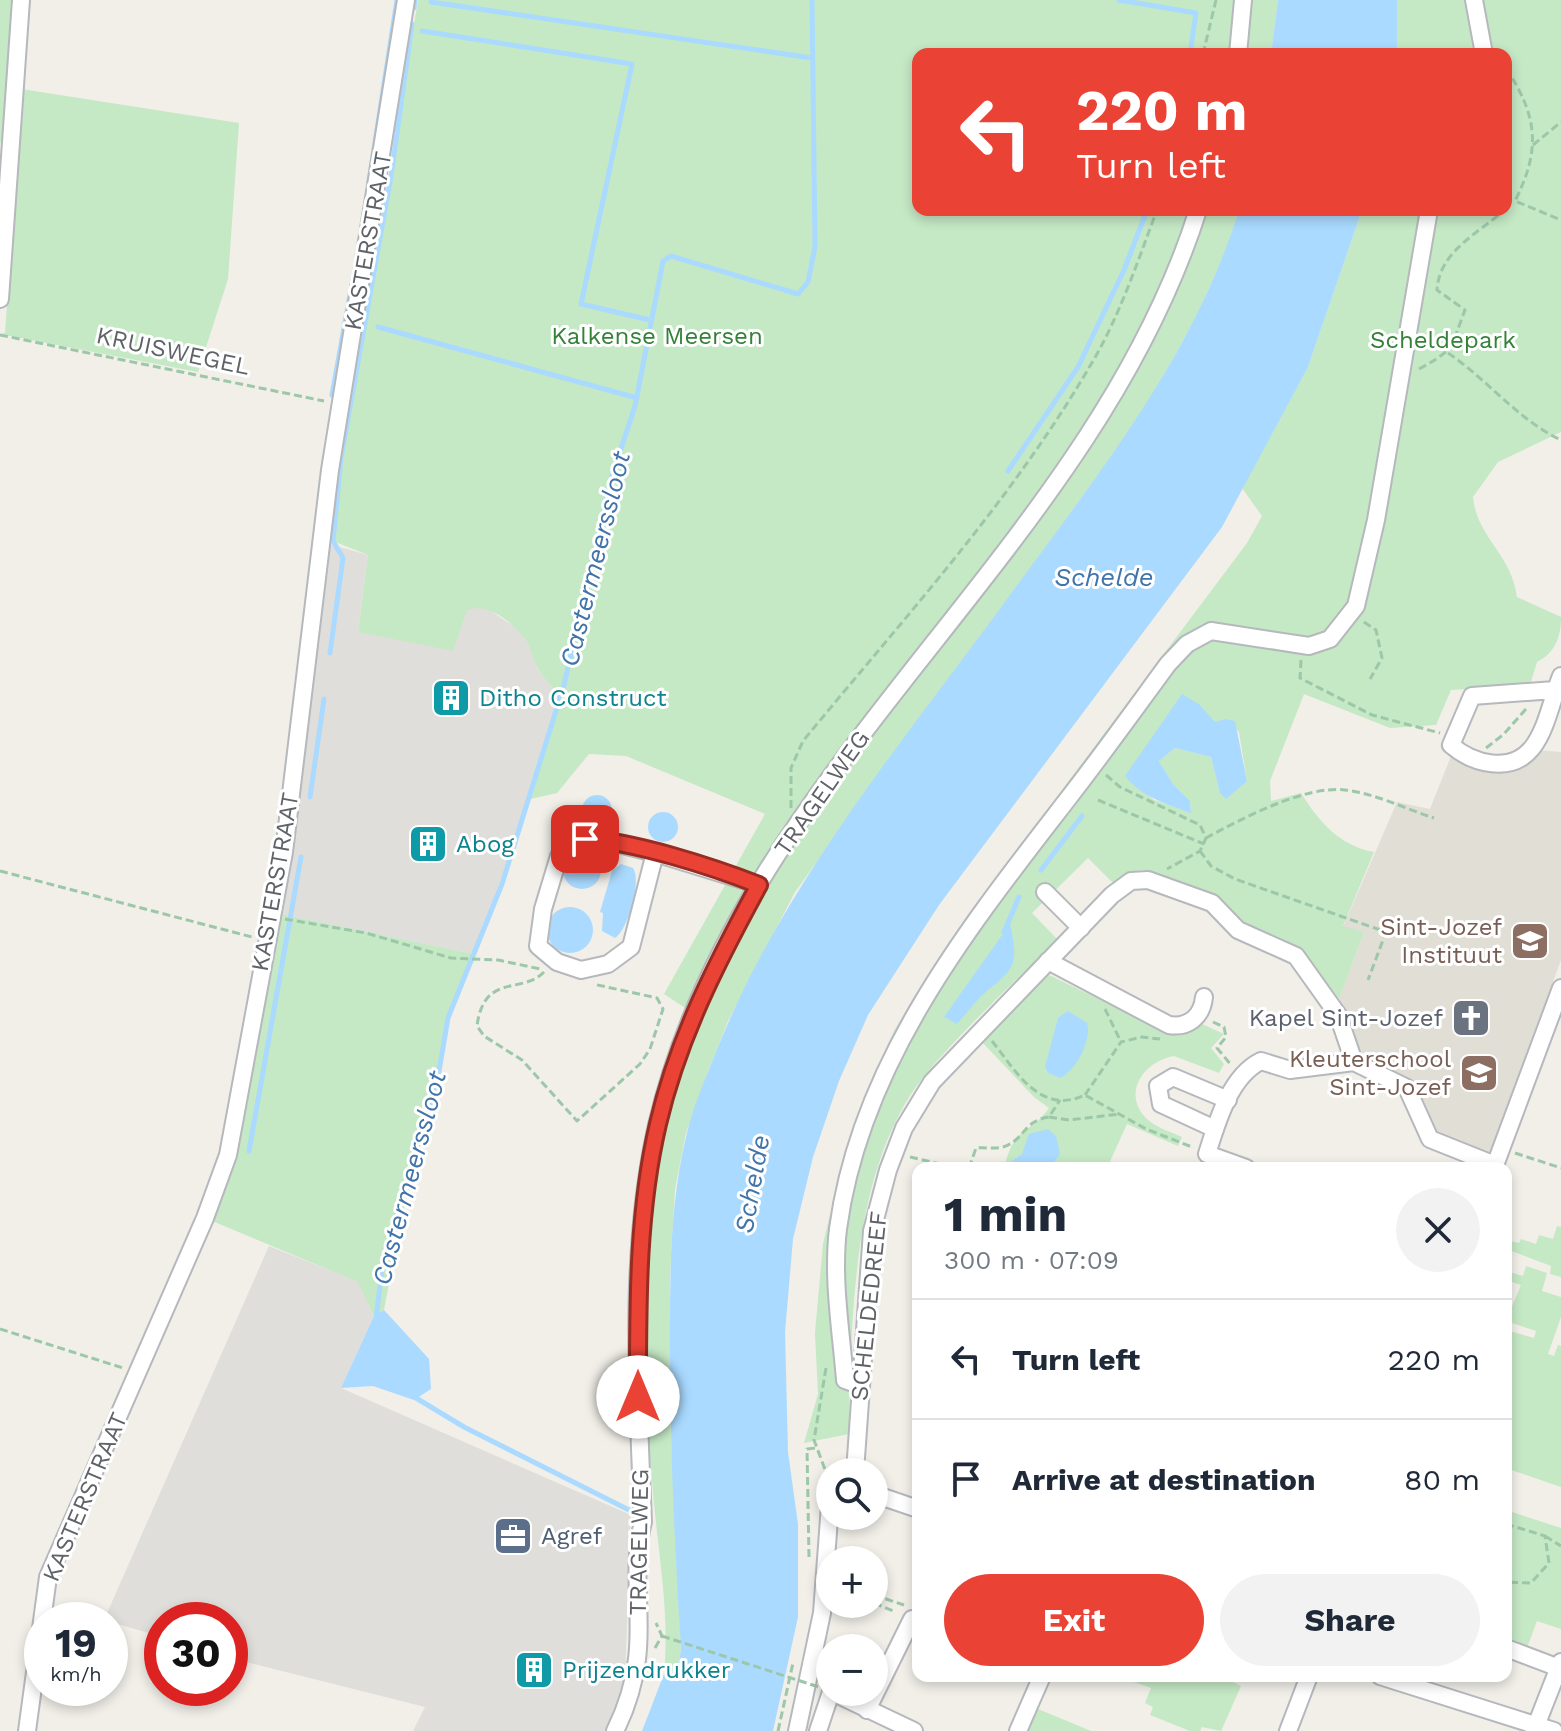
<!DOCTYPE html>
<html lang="en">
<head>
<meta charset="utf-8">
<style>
  body { margin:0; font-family:"Work Sans",sans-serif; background:#f2f2f3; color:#1f2937; height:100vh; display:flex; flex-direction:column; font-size:30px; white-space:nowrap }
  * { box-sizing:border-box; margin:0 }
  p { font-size:26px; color:#747a83 }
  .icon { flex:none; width:44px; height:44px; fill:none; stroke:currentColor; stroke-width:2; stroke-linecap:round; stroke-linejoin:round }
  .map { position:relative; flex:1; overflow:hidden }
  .sheet { position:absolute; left:912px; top:1162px; width:600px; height:520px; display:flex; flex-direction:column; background:#fff; border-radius:16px; box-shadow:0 4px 12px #0003 }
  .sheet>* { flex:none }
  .hud { position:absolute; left:912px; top:48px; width:600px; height:168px; border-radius:16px; box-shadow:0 4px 12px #0003; background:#ea4335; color:#fff; overflow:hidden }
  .fabs { position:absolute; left:816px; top:1458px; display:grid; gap:16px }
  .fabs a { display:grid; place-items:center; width:72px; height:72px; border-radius:50%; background:#fff; box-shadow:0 4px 12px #0003; font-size:40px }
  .speed { position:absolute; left:24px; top:1602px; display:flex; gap:16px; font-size:40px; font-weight:700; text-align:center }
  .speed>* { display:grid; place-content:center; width:104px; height:104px; border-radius:50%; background:#fff; box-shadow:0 4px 12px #0003; line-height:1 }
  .speed small { font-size:20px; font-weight:400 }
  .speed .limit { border:12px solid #d22; background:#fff; color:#111 }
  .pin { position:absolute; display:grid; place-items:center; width:68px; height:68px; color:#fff; margin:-34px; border-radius:16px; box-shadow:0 4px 12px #0006 }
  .me { position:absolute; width:88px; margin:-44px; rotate:0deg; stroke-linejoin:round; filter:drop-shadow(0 0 6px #0008) }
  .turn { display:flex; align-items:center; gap:28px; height:168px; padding:0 32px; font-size:36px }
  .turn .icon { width:104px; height:104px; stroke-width:2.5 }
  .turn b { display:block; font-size:56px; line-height:68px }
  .round { display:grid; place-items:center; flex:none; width:84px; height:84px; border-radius:42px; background:#f2f2f3 }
  .summary { display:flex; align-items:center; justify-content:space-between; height:136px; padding:0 32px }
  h1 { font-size:48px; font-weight:700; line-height:60px }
  .cta { display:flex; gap:16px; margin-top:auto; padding:16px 32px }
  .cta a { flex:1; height:92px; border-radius:48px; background:#ea4335; color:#fff; font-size:32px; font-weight:700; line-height:92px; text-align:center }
  .cta a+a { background:#f2f2f3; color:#1f2937 }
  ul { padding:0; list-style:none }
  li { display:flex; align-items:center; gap:24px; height:120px; padding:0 32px; border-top:2px solid #e0e1e3 }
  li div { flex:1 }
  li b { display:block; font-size:30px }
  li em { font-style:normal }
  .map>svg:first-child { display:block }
  .industrial { fill:#e0deda }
  .education { fill:#e1ded6 }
  .green { fill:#c5e8c5; fill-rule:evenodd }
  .water { fill:#aadaff }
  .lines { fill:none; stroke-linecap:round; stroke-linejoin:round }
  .stream { stroke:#aadaff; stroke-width:5 }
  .minor-casing { stroke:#b5b8bc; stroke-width:20 }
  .path { stroke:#9cc7a9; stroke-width:3; stroke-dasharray:8 4; stroke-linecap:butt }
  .minor { stroke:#fff; stroke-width:16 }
  .path-bridge { stroke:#9cc7a9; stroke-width:3; stroke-dasharray:8 4; stroke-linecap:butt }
  .route-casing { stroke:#982c22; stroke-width:20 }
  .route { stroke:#ea4335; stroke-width:14 }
  .labels { text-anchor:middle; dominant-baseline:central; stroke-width:6; stroke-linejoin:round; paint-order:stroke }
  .street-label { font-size:24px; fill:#5f6368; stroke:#fff }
  .park-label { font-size:24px; fill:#348238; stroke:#fff }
  .culture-label { font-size:24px; fill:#0d838f; stroke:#fff; text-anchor:start }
  .education-label { font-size:24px; fill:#785e54; stroke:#fff; text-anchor:end }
  .worship-label { font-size:24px; fill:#5b616d; stroke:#fff; text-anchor:end }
  .service-label { font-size:24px; fill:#4e5e75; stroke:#fff; text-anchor:start }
  .water-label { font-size:26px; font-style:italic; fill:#4174aa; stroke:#fff }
</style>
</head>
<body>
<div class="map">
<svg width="1561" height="1731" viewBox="0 0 1561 1731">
  <rect width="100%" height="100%" fill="#f1efe8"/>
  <!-- industrial -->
  <g class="industrial">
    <polygon points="322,542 368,555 358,632 478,606 488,609 518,629 530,647 537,668 560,698 530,799 474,954 271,912"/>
    <polygon points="269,1246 359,1282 374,1316 341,1388 631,1515 625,1681 607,1731 413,1731 425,1707 230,1658 230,1620 162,1620 162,1637 104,1620"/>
  </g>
  <!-- education -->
  <polygon class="education" points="1536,750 1561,752 1561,960 1489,1155 1438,1136 1417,1089 1408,1079 1367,1063 1360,1055 1339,999 1364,932 1343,927 1397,802 1430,809 1451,756 1474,766"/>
  <!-- green -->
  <g class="green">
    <polygon points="0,0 22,0 15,88 239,123 228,279 198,372 0,334 5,333 16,181 14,93 0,144"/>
    <path d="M418,0H1278L1271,54H918V210H1239L1227,248L1196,318L1138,420L795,892L728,1021L707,1074L686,1133L675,1189L670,1274V1413L681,1650L677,1670L664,1674C670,1612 658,1554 653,1492C644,1394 641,1274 656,1176C664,1122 682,1069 702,1019L664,994L765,814L626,756L589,754L557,793L530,799L560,698C553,687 543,678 537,667C533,660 532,651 528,644C517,625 489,602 467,610L453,651L358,632L368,555L333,541L334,511Z"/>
    <path d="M1397,0H1561V432L1498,462L1473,497C1477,538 1511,553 1517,597L1561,617C1561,637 1555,653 1537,662L1530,685L1451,690L1436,725L1390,728L1304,694L1270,781L1271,801L1301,793C1319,822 1340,846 1374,852L1343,926L1364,932L1339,999L1299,950L1249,928L1155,876L1158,874C1141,866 1127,872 1113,883L1088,858L1032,913L1057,939C1013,984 965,1027 925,1075C851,1165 851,1323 849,1434L804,1443L818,1394L815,1333L823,1244L842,1165L867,1092L895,1029L963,922L1247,543L1262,516L1242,488L1308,367L1362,210H1506V54H1397ZM1200,705L1215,723L1225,719L1239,732L1247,781L1220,792L1211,757L1175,748L1159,761L1173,784L1190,801L1191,812L1154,800L1125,776Z"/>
    <polygon points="271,912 474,954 448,1018 438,1077 400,1224 384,1310 374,1316 358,1282 205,1218 228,1155"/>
    <path d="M1049,975L1171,1034L1202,1024L1224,1034L1211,1048L1224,1064L1219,1073L1174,1056C1144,1061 1120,1094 1148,1120C1157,1128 1171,1132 1182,1137L1178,1146L1127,1124L1107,1168H1004C1015,1124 1028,1137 1049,1108L1034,1097L982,1042Z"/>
    <polygon points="1557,1226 1561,1227 1561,1277 1550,1274 1551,1266 1506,1249 1506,1240 1519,1243 1521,1239 1536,1244 1539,1235 1553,1239"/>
    <polygon points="1526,1266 1547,1273 1542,1291 1561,1297 1561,1317 1548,1354 1554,1356 1558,1345 1561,1346 1561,1487 1506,1468 1506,1330 1534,1338 1536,1331 1506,1321 1521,1285 1506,1280 1506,1271 1523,1276"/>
    <polygon points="1506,1510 1561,1528 1561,1629 1537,1621 1527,1648 1506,1650"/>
    <polygon points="1117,1676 1221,1676 1241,1686 1221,1731 1202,1727 1200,1731 1190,1731 1150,1715 1153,1707 1145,1703 1151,1688"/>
    <polygon points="1033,1709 1038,1709 1091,1731 1022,1731"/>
  </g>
  <!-- water -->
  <g class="water">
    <polygon points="1278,0 1397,0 1397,54 1271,54"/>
    <path d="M1239,210H1362L1308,367L1222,527L939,905L868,1015L839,1081L813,1157L793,1239L785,1332L788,1452L798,1524V1617L773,1731H642L664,1674L677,1670L681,1650C675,1551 670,1452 670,1353C670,1280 669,1208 686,1137C692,1109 705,1080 715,1054C783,883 903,742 1010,595C1098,474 1194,356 1239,210Z"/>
    <path d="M1182,694L1200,705L1215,722L1225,719L1235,721L1247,781L1226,799L1220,793L1211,757L1175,748L1159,761L1173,784L1190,801L1191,813C1165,803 1143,798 1125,776Z"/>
    <circle cx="597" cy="810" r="15"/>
    <circle cx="663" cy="827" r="15"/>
    <circle cx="582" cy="870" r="19"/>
    <path d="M621,864L633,868C642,881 628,930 615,938L602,931L603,913L600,912L612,871Z"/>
    <circle cx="570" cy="930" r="23"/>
    <path d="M1010,924C1018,962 1017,967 988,990C976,1000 967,1013 957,1024L944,1017Z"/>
    <path d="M1068,1011L1087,1023C1092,1040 1076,1071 1060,1078L1048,1073L1045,1067L1058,1018Z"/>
    <polygon points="1048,1129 1056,1136 1060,1154 1050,1168 1011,1168 1011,1162 1022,1154 1029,1134"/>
    <polygon points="384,1310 429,1359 431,1389 414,1400 373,1386 341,1388 374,1316"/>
  </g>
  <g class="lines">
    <!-- stream -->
    <g class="stream">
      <polyline points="1119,0 1196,13 1190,54"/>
      <polyline points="431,2 812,58"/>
      <polyline points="414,8 415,0"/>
      <polyline points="422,31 632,64 581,304 650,320"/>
      <polyline points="369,182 397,0"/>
      <polyline points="378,327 637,398"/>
      <polyline points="332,395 353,278"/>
      <polyline points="1008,471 1078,367 1124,270 1147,210"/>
      <polyline points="330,653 343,558 333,541 341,458 391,176 412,24"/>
      <polyline points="310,797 324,699"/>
      <polyline points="1041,870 1082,816"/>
      <polyline points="1004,932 1019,897"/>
      <polyline points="249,1151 301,857"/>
      <polyline points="376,1319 383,1261 438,1077 448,1018 502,884 564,685 611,479 635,406 663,261 671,256 798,294 808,282 815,247 812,0"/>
      <polyline points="411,1395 464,1427 629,1510"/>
    </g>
    <defs>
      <g id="minor">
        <polyline points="1474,0 1484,54"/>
        <polyline points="1238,54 1243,0"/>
        <polyline points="0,299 21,0"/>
        <path d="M1555,690L1472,696L1451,745C1473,764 1511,774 1532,748C1547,729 1552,698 1561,676"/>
        <polyline points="655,853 631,947 608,964 581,970 557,962 538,946 543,909 559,856 573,842 585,839 602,840 655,853 759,885"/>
        <polyline points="1045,892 1081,928"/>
        <path d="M1048,961L1169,1025C1188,1028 1202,1017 1204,997"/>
        <polyline points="1215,1129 1161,1104 1158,1086 1173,1077 1228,1100"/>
        <path d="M1246,1168L1207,1154C1217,1122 1230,1076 1261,1061L1290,1070L1354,1062"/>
        <polyline points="1494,1168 1561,988"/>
        <path d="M859,1385L845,1380C841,1330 832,1279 838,1229C860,1063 968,928 1067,800C1102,755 1135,709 1168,664L1187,644L1211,631L1309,646L1330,639L1356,606L1376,520L1429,210"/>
        <polyline points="855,1472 872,1231 888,1170 904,1128 932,1082 1112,895 1131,881 1148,880 1212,903 1238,930 1296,956 1338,1015 1354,1062 1407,1088 1430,1139 1495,1165"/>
        <polyline points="874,1494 918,1509"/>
        <polyline points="1506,1648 1559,1668"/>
        <polyline points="1380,1676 1554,1731"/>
        <polyline points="832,1692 914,1731"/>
        <polyline points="867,1710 912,1619"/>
        <polyline points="27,1731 48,1577 205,1218 228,1155 284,852 330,470 406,0"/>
        <path d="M615,1731C626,1709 634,1684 637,1659C643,1614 631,1567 643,1522C638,1391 628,1254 657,1125C740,768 1089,555 1198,210"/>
        <polyline points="797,1731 822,1613 830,1505"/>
        <polyline points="818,1731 831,1692"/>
        <polyline points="1018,1731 1042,1676"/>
        <polyline points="1288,1731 1309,1676"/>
        <polyline points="1534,1731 1561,1662"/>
      </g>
    </defs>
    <!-- minor casing -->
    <use href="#minor" class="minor-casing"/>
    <!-- path -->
    <g class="path">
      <polyline points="1203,54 1216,0"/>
      <path d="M1506,68C1538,117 1541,149 1515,201L1561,220"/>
      <polyline points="1533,145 1561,122"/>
      <polyline points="0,335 324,401"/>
      <path d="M1448,353C1487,379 1518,420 1561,440"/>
      <path d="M1419,369C1457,348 1450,348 1465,310L1437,290C1439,252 1478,233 1505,210"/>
      <polyline points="1364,622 1376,630 1382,658 1370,679"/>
      <polyline points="1301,660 1300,678 1372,715 1440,733"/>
      <polyline points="1486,748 1504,734 1526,709"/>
      <polyline points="1106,775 1120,787 1200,825 1206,838 1200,851 1167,869"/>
      <polyline points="1098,800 1204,844"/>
      <path d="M791,808V768L803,741C903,619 1010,503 1090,366C1119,318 1137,263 1157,210"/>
      <path d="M1206,838C1241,819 1305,785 1345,790C1374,793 1406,809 1434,818"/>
      <polyline points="1200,851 1211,866 1235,879 1386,932 1368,980"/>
      <polyline points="0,871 252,937"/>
      <polyline points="285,919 366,933 451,958 498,960 540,969"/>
      <path d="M544,972C522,995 484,972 477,1026L484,1036L522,1060L577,1121L640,1064L650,1049L663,1009L657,998L593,984"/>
      <polyline points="1105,1009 1121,1042"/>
      <polyline points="1213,1022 1224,1027 1226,1037 1217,1048 1232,1066"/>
      <path d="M992,1041C1016,1071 1040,1116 1085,1095L1146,1129L1192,1147"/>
      <polyline points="1085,1095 1121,1042 1142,1037 1160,1039"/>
      <polyline points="1049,1117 1069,1120 1120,1114"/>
      <polyline points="1515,1153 1561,1168"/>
      <polyline points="910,1157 957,1168"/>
      <path d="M969,1168L976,1148C986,1147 1000,1150 1008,1145C1026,1136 1024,1121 1049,1117L1060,1100"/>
      <polyline points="0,1329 123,1368"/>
      <polyline points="826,1368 814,1440 830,1483"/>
      <polyline points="1506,1524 1545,1536 1549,1563 1531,1583 1506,1582"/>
      <polyline points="1545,1536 1561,1546"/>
      <polyline points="809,1557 807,1449 816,1448"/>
      <polyline points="874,1595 904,1605"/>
      <polyline points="874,1603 896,1612"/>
      <polyline points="655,1648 662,1636 656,1623"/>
      <polyline points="778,1731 793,1663"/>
    </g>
    <!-- minor -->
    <use href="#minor" class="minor"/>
    <!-- path-bridge -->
    <polyline class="path-bridge" points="662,1636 828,1690"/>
  </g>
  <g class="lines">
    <defs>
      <path id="route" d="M585,839C633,841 713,867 759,885C717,962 678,1038 658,1124C637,1213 638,1306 638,1397"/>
    </defs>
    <!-- route casing -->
    <use href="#route" class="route-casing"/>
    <!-- route -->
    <use href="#route" class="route"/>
  </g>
  <!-- icons -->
  <defs>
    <symbol id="building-square" viewBox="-11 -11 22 22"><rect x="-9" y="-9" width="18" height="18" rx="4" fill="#0f9aa8" stroke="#fff"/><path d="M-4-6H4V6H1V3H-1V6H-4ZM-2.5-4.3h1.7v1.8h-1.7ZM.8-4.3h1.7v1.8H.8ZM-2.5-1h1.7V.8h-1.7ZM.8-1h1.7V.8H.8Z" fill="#fff"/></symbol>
    <symbol id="school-square" viewBox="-11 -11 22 22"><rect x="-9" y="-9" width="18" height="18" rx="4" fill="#8d6e63" stroke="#fff"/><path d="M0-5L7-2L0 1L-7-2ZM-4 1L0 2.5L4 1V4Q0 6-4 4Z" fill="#fff"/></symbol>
    <symbol id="church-square" viewBox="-11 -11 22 22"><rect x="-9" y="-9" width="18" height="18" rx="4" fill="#6b7280" stroke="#fff"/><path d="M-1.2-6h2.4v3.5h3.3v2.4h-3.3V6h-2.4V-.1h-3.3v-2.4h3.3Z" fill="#fff"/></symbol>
    <symbol id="office-square" viewBox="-11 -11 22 22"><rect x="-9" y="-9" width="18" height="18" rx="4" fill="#5c6f8a" stroke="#fff"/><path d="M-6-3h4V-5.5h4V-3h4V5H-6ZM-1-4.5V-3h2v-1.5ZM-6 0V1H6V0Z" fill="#fff"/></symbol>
  </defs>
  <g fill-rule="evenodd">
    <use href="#building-square" x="429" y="676" width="44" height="44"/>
    <use href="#building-square" x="406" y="822" width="44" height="44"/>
    <use href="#school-square" x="1508" y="919" width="44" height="44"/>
    <use href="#church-square" x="1449" y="996" width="44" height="44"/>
    <use href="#school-square" x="1457" y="1051" width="44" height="44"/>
    <use href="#office-square" x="491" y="1514" width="44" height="44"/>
    <use href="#building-square" x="512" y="1648" width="44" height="44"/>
  </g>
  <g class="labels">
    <!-- street labels -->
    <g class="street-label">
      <text transform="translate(368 241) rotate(-80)">KASTERSTRAAT</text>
      <text transform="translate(173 351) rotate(12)">KRUISWEGEL</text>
      <text transform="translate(822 793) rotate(-55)">TRAGELWEG</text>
      <text transform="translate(275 882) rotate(-80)">KASTERSTRAAT</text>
      <text transform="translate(869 1306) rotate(-84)">SCHELDEDREEF</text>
      <text transform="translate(85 1497) rotate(-67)">KASTERSTRAAT</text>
      <text transform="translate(639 1542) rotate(-89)">TRAGELWEG</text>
    </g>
    <!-- park labels -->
    <g class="park-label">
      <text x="657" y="336">Kalkense Meersen</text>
      <text x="1443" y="340">Scheldepark</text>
    </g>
    <!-- culture labels -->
    <g class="culture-label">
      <text x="479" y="698">Ditho Construct</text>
      <text x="456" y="844">Abog</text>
      <text x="562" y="1670">Prijzendrukker</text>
    </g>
    <!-- education labels -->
    <g class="education-label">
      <text x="1502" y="927">Sint-Jozef<tspan x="1502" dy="28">Instituut</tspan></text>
      <text x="1451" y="1059">Kleuterschool<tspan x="1451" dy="28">Sint-Jozef</tspan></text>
    </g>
    <!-- worship labels -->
    <g class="worship-label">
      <text x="1443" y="1018">Kapel Sint-Jozef</text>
    </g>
    <!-- service labels -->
    <g class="service-label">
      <text x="541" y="1536">Agref</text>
    </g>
    <!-- water labels -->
    <g class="water-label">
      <text transform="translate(595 559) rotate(-76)">Castermeerssloot</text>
      <text x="1104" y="577">Schelde</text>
      <text transform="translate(409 1178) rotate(-75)">Castermeerssloot</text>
      <text transform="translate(752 1184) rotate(-80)">Schelde</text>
    </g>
  </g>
</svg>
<div class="fabs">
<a><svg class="icon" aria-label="search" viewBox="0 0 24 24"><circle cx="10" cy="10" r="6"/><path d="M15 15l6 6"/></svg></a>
<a>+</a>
<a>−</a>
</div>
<div class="speed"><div>19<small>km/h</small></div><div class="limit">30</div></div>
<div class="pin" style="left:585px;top:839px;background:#d93025"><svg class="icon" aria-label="arrive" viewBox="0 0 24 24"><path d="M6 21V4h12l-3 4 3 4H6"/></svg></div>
<svg class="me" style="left:638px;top:1397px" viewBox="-20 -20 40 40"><circle r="19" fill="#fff"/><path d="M0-13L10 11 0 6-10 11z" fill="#ea4335"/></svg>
<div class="hud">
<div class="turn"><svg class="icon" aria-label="left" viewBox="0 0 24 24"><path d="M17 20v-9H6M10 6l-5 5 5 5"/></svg><div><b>220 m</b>Turn left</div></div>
</div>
<section class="sheet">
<div class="summary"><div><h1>1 min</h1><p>300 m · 07:09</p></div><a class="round"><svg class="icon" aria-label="close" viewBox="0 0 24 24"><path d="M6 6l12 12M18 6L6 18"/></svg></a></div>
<ul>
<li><svg class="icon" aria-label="left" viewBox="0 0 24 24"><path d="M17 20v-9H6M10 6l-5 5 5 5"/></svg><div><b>Turn left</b></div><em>220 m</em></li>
<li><svg class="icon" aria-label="arrive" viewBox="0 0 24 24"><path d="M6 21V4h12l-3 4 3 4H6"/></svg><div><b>Arrive at destination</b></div><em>80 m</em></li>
</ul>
<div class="cta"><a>Exit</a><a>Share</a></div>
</section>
</div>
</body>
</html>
